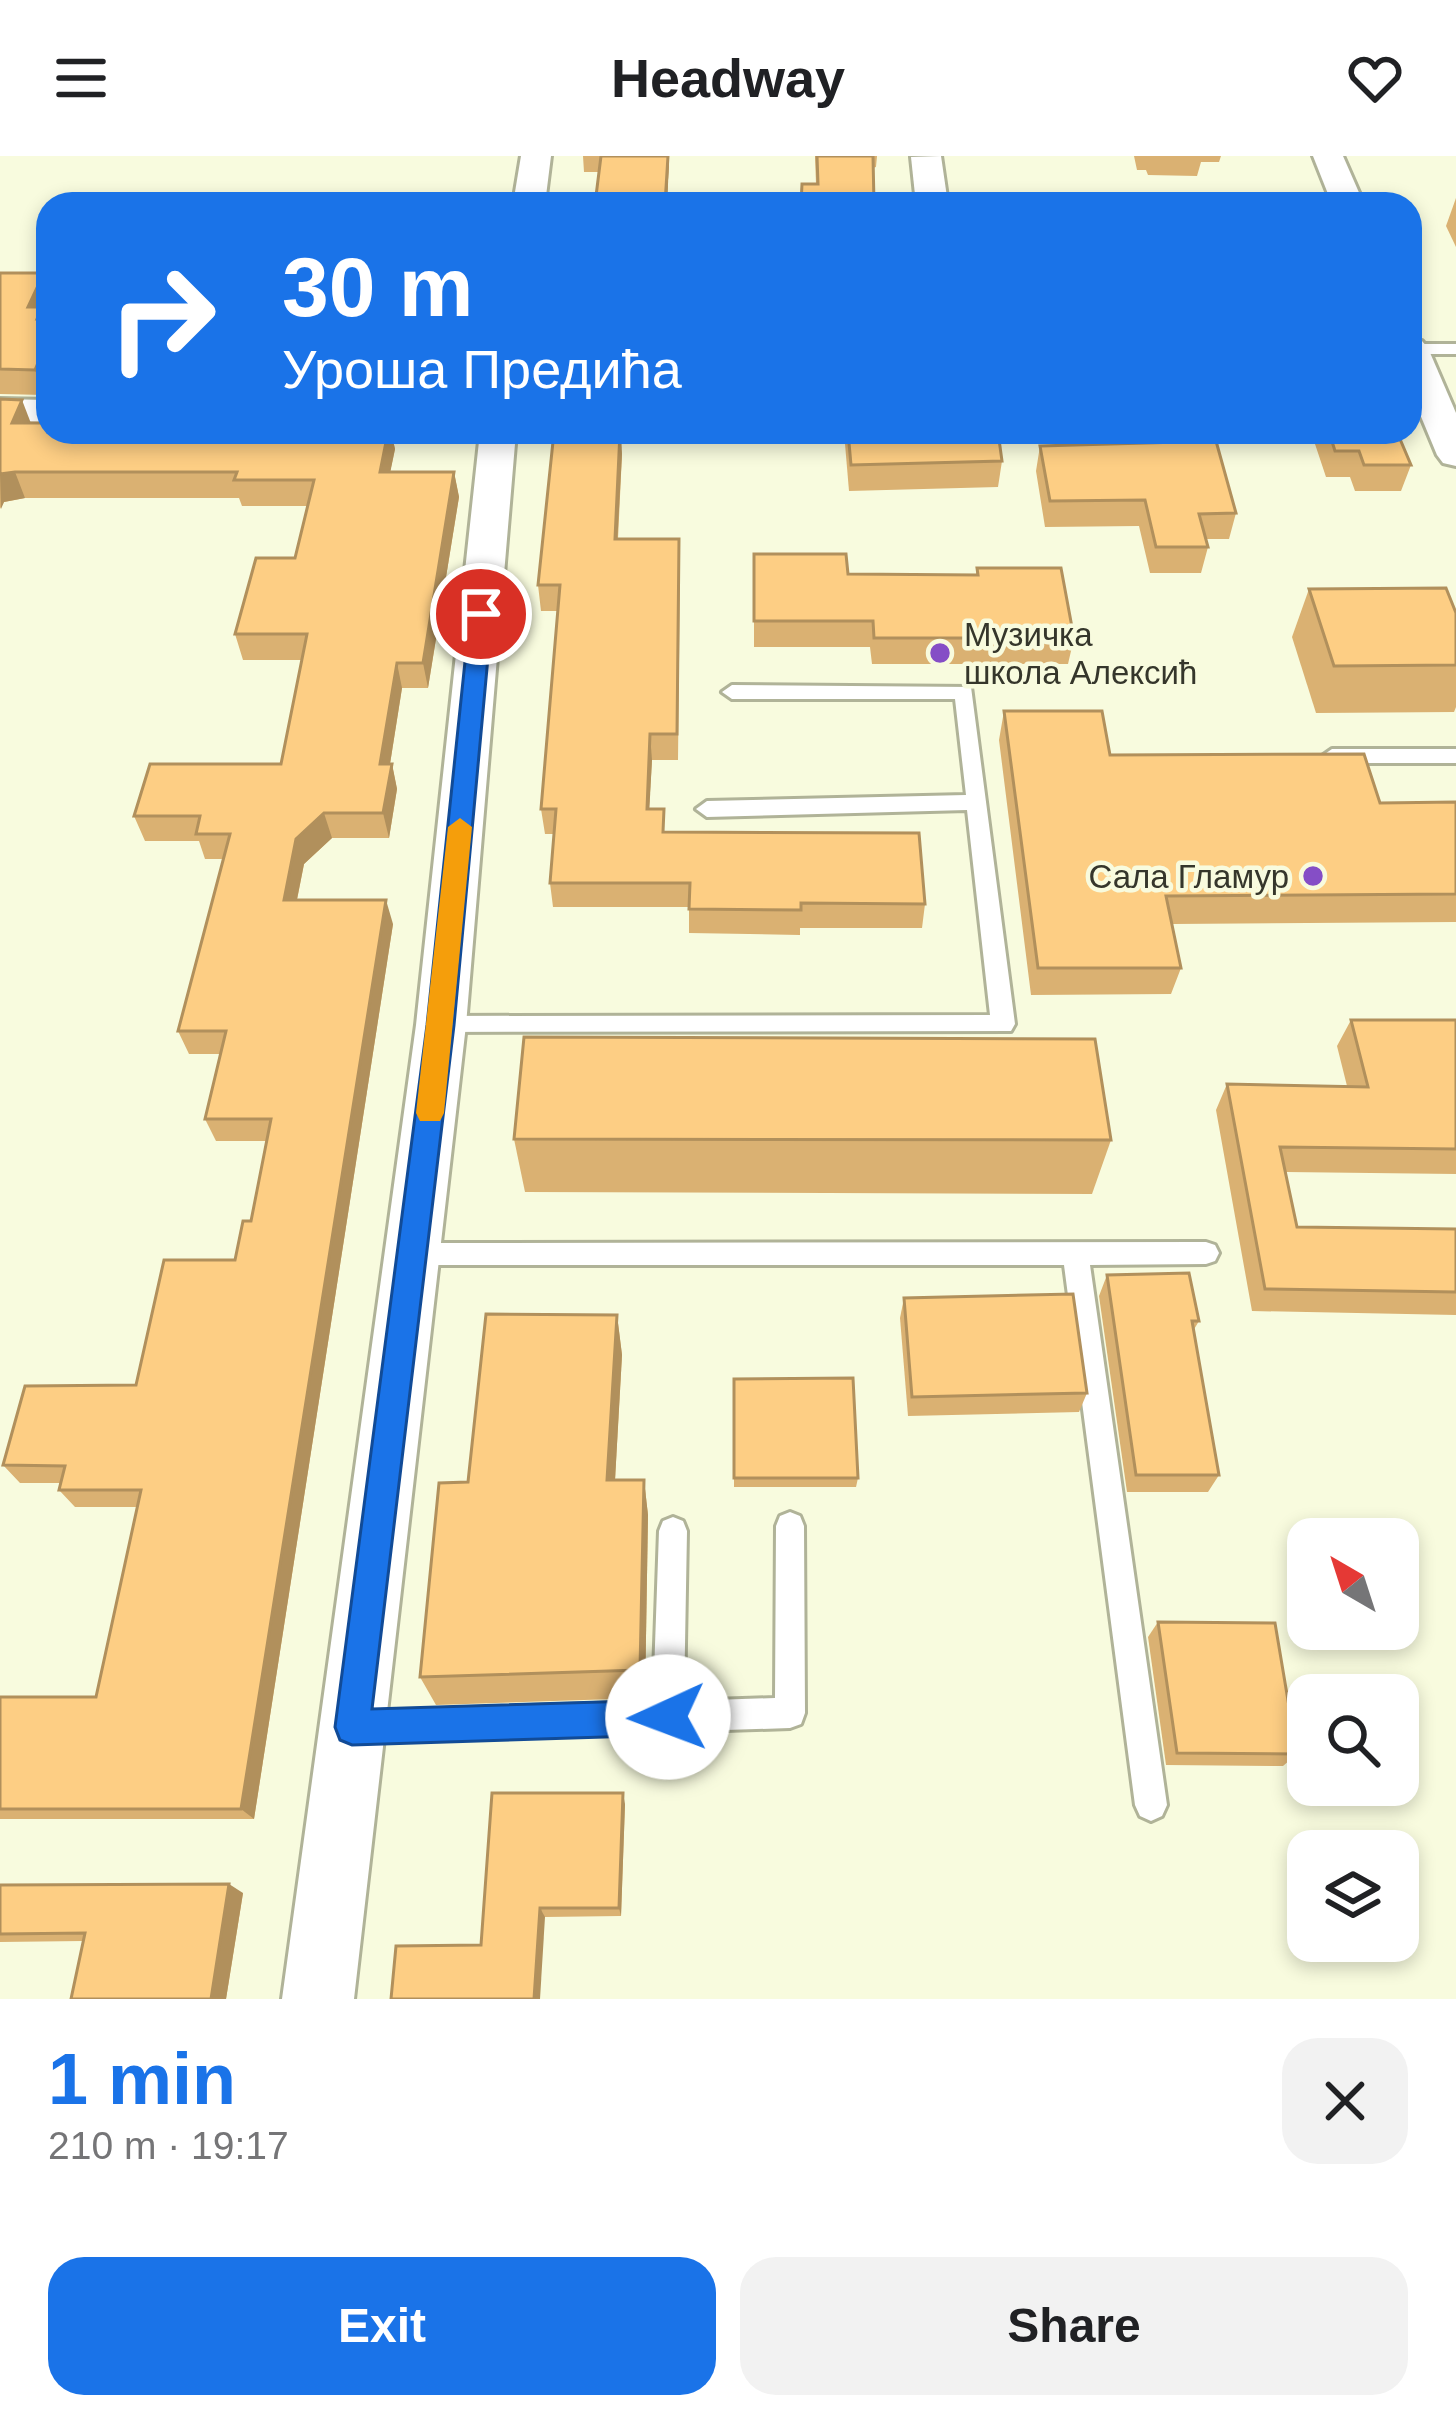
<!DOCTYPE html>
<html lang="en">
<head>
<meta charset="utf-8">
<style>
  body { margin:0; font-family:Helvetica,sans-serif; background:#f2f2f2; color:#202124; height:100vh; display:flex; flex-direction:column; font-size:45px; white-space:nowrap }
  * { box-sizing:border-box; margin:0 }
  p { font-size:39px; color:#757577 }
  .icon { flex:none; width:66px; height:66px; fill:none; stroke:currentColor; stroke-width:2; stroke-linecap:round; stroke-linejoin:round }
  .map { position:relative; height:1843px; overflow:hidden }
  .side { display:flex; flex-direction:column; background:#fff; flex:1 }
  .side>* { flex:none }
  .hud { position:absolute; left:36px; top:36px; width:1386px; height:252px; border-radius:36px; box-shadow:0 6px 18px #0003; background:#1a73e8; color:#fff; overflow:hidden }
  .needle { width:78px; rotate:321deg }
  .controls { position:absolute; left:1287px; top:1362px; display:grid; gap:24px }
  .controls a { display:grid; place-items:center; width:132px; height:132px; border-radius:24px; background:#fff; box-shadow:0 6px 18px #0003; font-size:60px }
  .pin { position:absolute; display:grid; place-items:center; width:102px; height:102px; color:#fff; margin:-51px; border:6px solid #fff; border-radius:50%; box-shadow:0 3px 12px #0007 }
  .me { position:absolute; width:132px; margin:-66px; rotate:268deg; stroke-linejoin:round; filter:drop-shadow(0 0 9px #0008) }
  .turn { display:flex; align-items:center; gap:42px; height:252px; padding:0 48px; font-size:54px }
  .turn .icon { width:156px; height:156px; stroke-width:2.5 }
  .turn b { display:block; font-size:84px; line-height:102px }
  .round { display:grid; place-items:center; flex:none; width:126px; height:126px; border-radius:36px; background:#f2f2f2 }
  .summary { display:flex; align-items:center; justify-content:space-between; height:204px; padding:0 48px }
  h1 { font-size:72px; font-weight:700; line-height:90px; color:#1a73e8 }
  .action { display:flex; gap:24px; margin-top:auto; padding:24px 48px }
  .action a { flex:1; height:138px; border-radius:36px; background:#1a73e8; color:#fff; font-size:48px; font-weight:700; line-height:138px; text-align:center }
  .action a+a { background:#f2f2f2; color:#202124 }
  header { display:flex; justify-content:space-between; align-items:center; height:156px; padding:0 48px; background:#fff; font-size:54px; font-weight:700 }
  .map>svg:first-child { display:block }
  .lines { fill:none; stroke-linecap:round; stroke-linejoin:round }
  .service-casing { stroke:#b0b398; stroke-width:6 }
  .minor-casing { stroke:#b0b398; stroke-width:6 }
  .service { fill:#fff; fill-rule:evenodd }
  .minor { fill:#fff; fill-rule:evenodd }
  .wall { fill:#dab172 }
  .shaded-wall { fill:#b1905c }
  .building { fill:#fdce84; stroke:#b1905c; stroke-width:3 }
  .route { fill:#1a73e8; stroke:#114b97; stroke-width:3 }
  .slow { fill:#f59e0b }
  .poi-dot { fill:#854ec6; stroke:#f8fbde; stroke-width:4.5 }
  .labels { text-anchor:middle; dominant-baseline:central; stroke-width:9; stroke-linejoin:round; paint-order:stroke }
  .poi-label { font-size:33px; fill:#35362b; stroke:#f8fbde; text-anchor:start }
</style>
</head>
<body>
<header><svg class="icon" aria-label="menu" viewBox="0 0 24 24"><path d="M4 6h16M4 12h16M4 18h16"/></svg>Headway<svg class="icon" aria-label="heart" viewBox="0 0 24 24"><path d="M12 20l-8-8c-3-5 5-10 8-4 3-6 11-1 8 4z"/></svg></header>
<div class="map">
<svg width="1456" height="1843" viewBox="0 0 1456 1843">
  <rect width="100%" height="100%" fill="#f8fbde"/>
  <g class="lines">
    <defs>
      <g id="service">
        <rect x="1411" y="188" width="45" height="10"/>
        <polygon points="732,529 971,531 1015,868 1011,875 433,876 429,869 433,862 441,860 990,859 967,654 707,661 696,653 707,645 966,639 955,543 732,543 722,536"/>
        <polygon points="1332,593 1456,593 1456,607 1332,607 1322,600"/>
        <polygon points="1206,1086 1215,1089 1219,1097 1215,1105 1206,1108 1090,1109 1167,1649 1162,1660 1151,1665 1140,1660 1135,1649 1064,1109 412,1109 403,1106 399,1098 403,1090 412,1087"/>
        <polygon points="790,1356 800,1360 804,1370 805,1557 801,1568 790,1572 355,1586 344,1582 340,1571 344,1560 355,1556 653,1546 659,1375 663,1365 673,1361 683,1365 687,1375 684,1545 775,1542 776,1370 780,1360"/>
      </g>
      <g id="minor">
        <polygon points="521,0 551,0 545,48 513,48"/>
        <polygon points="1313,0 1343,0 1364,48 1332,48"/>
        <polygon points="911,1 941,0 948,48 916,48"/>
        <polygon points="1410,181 1422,185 1428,192 1456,257 1456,310 1443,307 1437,299 1410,234"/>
        <polygon points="0,243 48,244 48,266 0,265"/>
        <polygon points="480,276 516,276 466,869 354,1843 282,1843 416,869"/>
      </g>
    </defs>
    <!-- service casing -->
    <use href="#service" class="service-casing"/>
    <!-- minor casing -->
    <use href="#minor" class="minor-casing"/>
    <!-- service -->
    <use href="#service" class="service"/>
    <!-- minor -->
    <use href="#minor" class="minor"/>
  </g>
  <!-- wall -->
  <g class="wall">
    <polygon points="583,0 669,0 667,48 595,48 599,16 584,16"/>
    <polygon points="815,0 877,0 876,11 816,28"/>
    <polygon points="1134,0 1221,0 1219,6 1201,6 1197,20 1148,19 1146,14 1137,14"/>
    <polygon points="1456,42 1456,91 1446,70"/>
    <polygon points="0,117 48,163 48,231 45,239 0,238"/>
    <polygon points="0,243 31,267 48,276 391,276 395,293 390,316 454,316 459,341 428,532 402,532 390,608 392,608 397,633 389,682 332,682 304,708 297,744 393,768 254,1663 0,1663 0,1541 96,1541 137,1351 75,1351 59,1334 61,1327 20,1327 3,1309 136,1229 235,1104 251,1065 267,985 216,985 205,963 220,898 189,898 178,875 223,703 205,703 199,685 145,685 134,660 281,608 302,504 243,504 235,478 295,402 308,350 242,350 239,342 25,342 4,346 0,353"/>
    <polygon points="844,276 998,276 1002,305 998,331 849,335"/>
    <polygon points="1311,276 1397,276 1411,309 1401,335 1355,335 1350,321 1326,321"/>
    <polygon points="1040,290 1236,357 1229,383 1206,383 1208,391 1201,417 1150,417 1139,370 1045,371 1036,315"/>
    <polygon points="622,298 618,383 680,409 678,604 652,604 649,653 665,676 925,748 922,772 800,772 800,779 689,777 689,751 553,751 550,727 554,678 545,678 541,653 558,455 541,455 538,429"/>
    <polygon points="754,398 848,418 976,419 977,412 1074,482 1068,508 872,508 870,491 754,491"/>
    <polygon points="1309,433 1456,457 1456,551 1454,556 1316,557 1292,481"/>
    <polygon points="1004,555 1110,599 1380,647 1456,646 1456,766 1172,768 1181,812 1171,838 1031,839 999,584"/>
    <polygon points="1351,864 1456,864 1456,1018 1286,1016 1297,1071 1456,1073 1456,1159 1252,1155 1216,954 1227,928 1347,930 1337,890"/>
    <polygon points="514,983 1111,984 1092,1038 525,1036"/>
    <polygon points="1107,1119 1199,1165 1193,1175 1219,1319 1208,1336 1127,1336 1099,1140"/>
    <polygon points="904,1142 1087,1237 1079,1256 908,1260 900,1162"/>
    <polygon points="617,1159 622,1199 615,1324 644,1324 648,1359 645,1542 436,1549 420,1521 468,1326"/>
    <polygon points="734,1223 858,1322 856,1331 734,1331"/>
    <polygon points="1158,1466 1297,1598 1283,1610 1166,1609 1148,1481"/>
    <polygon points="625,1648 621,1760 545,1761 481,1789"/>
    <polygon points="0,1729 243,1737 226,1843 71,1843 83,1785 0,1786"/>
  </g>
  <!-- shaded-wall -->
  <g class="shaded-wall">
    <polygon points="668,0 669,8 667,48 665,48"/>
    <polygon points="44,117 48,129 48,153 45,160 48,168 48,231 45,239 35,214 28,151"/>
    <polygon points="22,244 32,270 12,267"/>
    <polygon points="388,276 391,276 395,293 385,342 380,316"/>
    <polygon points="621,276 622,298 616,409 615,383"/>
    <polygon points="15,316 25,342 4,346 1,353 0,318"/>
    <polygon points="454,316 459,341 428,532 423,507"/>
    <polygon points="397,507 402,532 386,633 380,608"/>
    <polygon points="650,578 652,604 648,678 647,653"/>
    <polygon points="392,608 397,633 389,682 383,657"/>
    <polygon points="324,657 332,682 304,708 292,768 284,744 296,683"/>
    <polygon points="386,744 393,768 254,1663 241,1653"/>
    <polygon points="617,1159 622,1199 613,1360 607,1324"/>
    <polygon points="644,1324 648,1359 645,1542 640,1514"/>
    <polygon points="623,1637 625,1648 621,1760 619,1752"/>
    <polygon points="229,1728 243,1737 226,1843 211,1843"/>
    <polygon points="540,1752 545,1761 540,1843 534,1843"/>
  </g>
  <!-- building -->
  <g class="building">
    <polygon points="601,0 668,0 665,48 595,48"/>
    <polygon points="817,0 873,0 874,48 801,48 802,28 818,28"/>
    <polygon points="0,117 44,117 28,151 42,151 37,163 48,163 48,183 35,214 0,213"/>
    <polygon points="0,243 22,244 12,267 48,267 48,276 388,276 380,316 454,316 423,507 397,507 380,608 392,608 383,657 324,657 296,683 284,744 386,744 241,1653 0,1653 0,1541 96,1541 141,1334 59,1334 65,1310 3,1309 25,1230 136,1229 164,1104 235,1104 243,1065 251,1065 271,963 205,963 226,875 178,875 230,678 196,678 200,660 134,660 150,608 281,608 307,478 235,478 256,402 295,402 314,324 234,324 237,316 15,316 0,318"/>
    <polygon points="554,276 620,276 615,383 679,383 677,578 650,578 647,653 664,653 663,676 919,677 925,748 801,747 801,754 689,753 690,727 550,727 556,653 541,653 560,429 538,429"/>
    <polygon points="848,276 998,276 1002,305 851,309"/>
    <polygon points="1329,276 1397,276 1411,309 1364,309 1359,295 1335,295"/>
    <polygon points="1216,285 1236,357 1199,358 1208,391 1156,391 1145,344 1050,345 1040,290"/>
    <polygon points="754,398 846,398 848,418 978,419 977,412 1061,412 1074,482 874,482 873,465 754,465"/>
    <polygon points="1446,432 1456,457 1456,509 1334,510 1309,433"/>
    <polygon points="1004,555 1102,555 1110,599 1364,598 1380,647 1456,646 1456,738 1166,740 1181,812 1038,812"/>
    <polygon points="1351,864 1456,864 1456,993 1280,991 1297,1071 1456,1073 1456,1136 1265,1133 1227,928 1368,931"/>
    <polygon points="524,881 1095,883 1111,984 514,983"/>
    <polygon points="1189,1117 1199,1165 1192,1165 1219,1319 1136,1319 1107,1119"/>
    <polygon points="1073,1138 1087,1237 912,1241 904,1142"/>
    <polygon points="486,1158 617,1159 607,1324 644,1324 640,1514 420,1521 439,1327 468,1326"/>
    <polygon points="853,1222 858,1322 734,1322 734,1223"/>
    <polygon points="1158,1466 1275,1467 1297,1598 1177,1597"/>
    <polygon points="492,1637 623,1637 619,1752 540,1752 534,1843 391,1843 396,1790 481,1789"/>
    <polygon points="229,1728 211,1843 71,1843 85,1777 0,1778 0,1729"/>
  </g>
  <!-- route -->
  <polygon class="route" points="481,451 492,458 454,869 372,1553 668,1544 681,1549 686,1561 681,1573 668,1579 352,1589 340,1584 335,1571 427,869 470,458"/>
  <!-- slow -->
  <polygon class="slow" points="460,662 472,671 444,957 440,965 420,965 416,957 448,671"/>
  <!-- markers -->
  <g class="poi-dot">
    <circle cx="940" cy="497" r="12"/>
    <circle cx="1313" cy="720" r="12"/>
  </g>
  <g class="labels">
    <!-- poi labels -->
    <g class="poi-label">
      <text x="964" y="478">Музичка<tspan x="964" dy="38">школа Алексић</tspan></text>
      <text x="1289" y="720" text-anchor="end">Сала Гламур</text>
    </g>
  </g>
</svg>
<div class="controls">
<a><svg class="needle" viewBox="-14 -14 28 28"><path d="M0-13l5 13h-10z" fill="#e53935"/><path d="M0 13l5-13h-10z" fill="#757577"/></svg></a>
<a><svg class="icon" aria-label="search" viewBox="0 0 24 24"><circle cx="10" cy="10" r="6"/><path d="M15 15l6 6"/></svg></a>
<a><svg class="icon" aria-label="layers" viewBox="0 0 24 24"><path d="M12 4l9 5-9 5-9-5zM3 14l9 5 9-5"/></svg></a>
</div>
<div class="pin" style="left:481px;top:458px;background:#d93025"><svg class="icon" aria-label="arrive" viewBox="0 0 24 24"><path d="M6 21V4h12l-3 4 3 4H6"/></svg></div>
<svg class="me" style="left:668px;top:1561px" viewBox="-20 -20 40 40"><circle r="19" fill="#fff"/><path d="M0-13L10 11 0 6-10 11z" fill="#1a73e8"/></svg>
<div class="hud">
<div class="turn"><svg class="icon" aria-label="right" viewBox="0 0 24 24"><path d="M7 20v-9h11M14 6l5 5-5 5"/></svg><div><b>30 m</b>Уроша Предића</div></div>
</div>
</div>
<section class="side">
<div class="summary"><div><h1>1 min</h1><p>210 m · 19:17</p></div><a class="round"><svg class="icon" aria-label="close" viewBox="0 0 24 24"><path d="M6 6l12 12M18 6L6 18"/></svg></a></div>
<div class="action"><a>Exit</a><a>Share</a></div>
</section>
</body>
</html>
